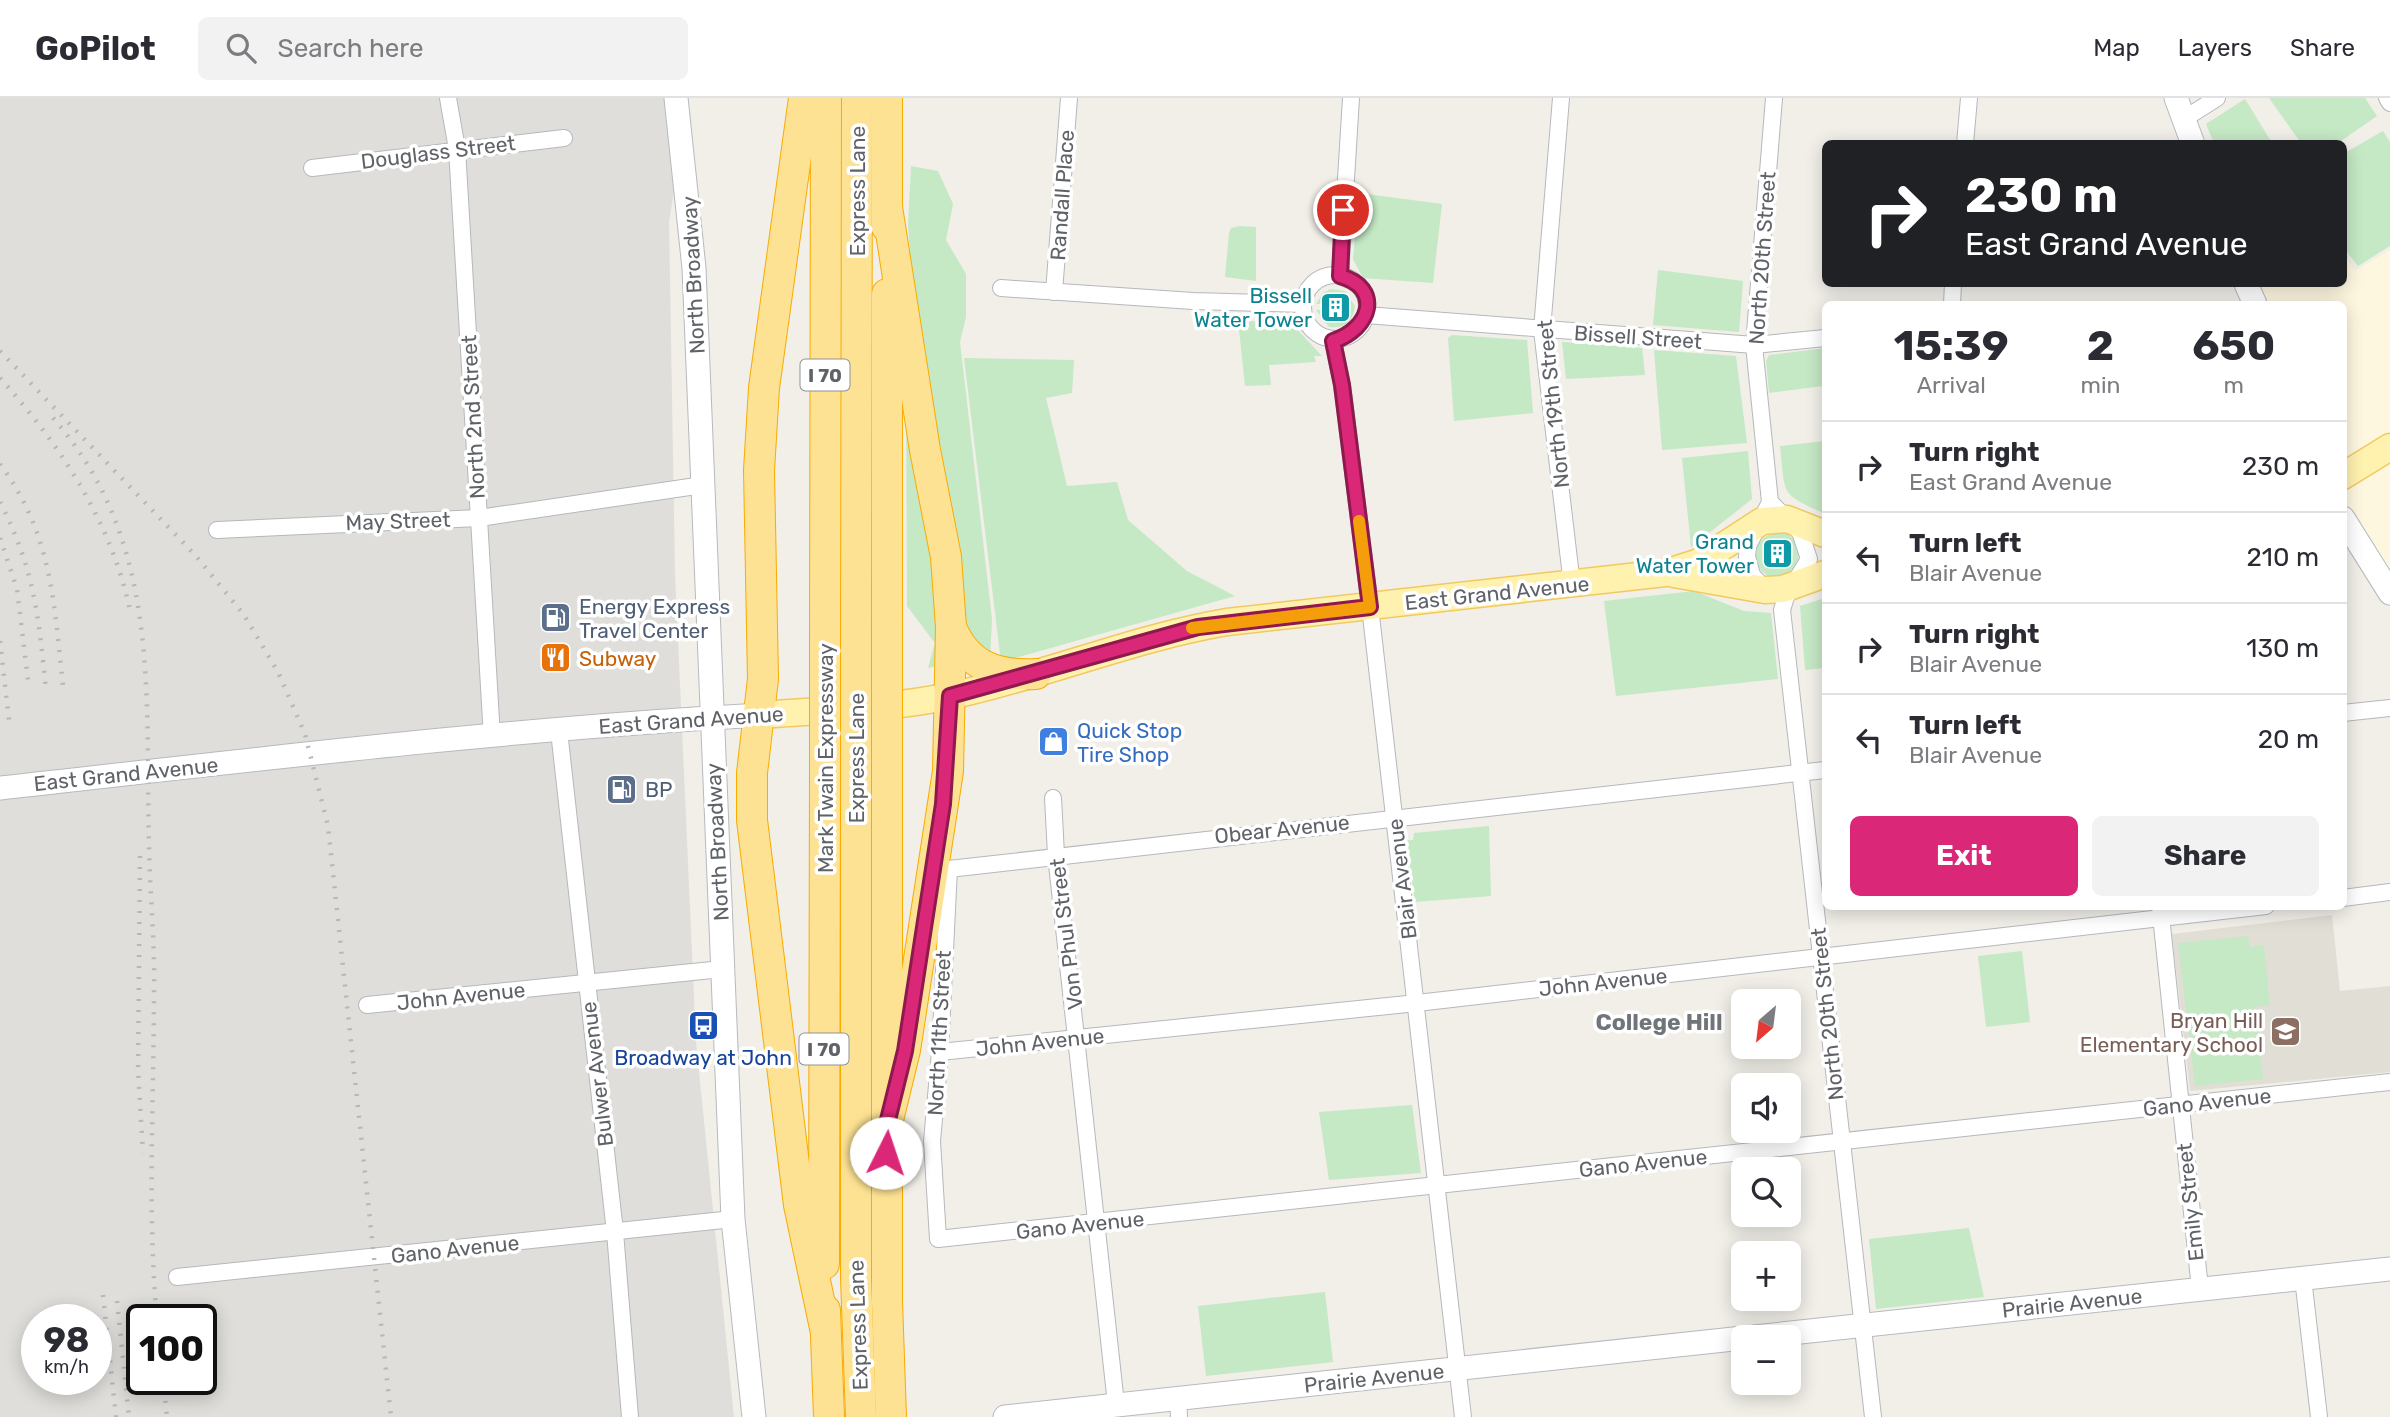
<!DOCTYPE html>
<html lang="en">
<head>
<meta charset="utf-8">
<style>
  body { margin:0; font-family:Rubik,sans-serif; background:#f2f2f3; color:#2b2b33; height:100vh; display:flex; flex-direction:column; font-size:26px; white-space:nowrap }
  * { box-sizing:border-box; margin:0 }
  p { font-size:23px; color:#7c7c81 }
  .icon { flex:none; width:38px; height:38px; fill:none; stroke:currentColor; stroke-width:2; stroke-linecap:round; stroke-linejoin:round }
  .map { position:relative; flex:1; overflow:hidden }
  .details { position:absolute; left:1822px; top:203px; width:525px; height:609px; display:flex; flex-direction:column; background:#fff; border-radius:10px; box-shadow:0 4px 18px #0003 }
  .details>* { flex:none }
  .guide { position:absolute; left:1822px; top:42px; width:525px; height:147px; border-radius:10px; box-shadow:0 4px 18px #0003; background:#202124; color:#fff; overflow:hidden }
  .needle { width:46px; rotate:208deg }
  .fabs { position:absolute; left:1731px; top:891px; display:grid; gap:14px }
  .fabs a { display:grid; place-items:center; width:70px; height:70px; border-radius:10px; background:#fff; box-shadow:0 4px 18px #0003; font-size:35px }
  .speed { position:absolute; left:21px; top:1206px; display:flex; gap:14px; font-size:35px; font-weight:700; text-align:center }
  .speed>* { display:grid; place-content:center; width:91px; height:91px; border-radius:50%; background:#fff; box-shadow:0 4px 18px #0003; line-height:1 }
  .speed small { font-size:18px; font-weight:400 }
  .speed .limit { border:4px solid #111; border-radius:10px; background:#fff; color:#111 }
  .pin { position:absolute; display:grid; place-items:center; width:60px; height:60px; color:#fff; margin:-30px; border:4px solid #fff; border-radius:50%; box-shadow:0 2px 7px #0007 }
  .me { position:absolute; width:77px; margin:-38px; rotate:4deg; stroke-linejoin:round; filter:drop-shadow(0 0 5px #0008) }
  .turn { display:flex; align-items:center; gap:24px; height:147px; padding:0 28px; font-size:32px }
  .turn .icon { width:91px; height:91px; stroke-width:2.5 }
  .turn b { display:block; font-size:49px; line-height:60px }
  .eta { display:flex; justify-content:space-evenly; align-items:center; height:119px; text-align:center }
  .eta b { font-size:42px; font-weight:700; line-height:49px }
  .button { display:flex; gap:14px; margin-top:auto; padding:14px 28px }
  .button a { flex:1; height:80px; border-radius:10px; background:#db2777; color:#fff; font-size:28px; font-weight:700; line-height:80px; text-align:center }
  .button a+a { background:#f2f2f3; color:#2b2b33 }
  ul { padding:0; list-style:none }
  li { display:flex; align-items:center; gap:21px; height:91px; padding:0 28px; border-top:2px solid #e1e1e2 }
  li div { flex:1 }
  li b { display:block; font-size:26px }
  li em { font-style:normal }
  header { display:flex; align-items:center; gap:42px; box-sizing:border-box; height:98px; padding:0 35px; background:#fff; border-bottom:2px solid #e1e1e2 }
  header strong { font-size:33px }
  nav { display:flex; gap:38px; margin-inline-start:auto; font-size:24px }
  .search { width:490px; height:63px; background:#f2f2f3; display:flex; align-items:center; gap:18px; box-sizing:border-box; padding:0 24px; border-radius:10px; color:#7c7c81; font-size:26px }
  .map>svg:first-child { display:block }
  .commercial { fill:#fef7e0 }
  .industrial { fill:#e0deda; fill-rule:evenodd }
  .education { fill:#e1ded6 }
  .green { fill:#c5e8c5 }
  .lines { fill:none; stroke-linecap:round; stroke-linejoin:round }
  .street-casing { stroke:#b5b8bc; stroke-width:18 }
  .secondary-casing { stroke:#b6babf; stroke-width:25 }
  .primary-casing { stroke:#f2c960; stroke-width:29 }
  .highway-casing { stroke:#f9ab00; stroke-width:32 }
  .street { stroke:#fff; stroke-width:16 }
  .secondary { stroke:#fff; stroke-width:23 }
  .primary { stroke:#fff2af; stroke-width:26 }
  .highway { stroke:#fde293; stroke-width:30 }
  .rail { stroke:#b6b7b8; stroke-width:4.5; stroke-dasharray:2 9; stroke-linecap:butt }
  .highway-bridge-casing { stroke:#f9ab00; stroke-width:32; stroke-linecap:butt }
  .highway-bridge { stroke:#fde293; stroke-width:30 }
  .route-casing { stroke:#8e194d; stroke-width:18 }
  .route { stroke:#db2777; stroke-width:12 }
  .slow { stroke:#f59e0b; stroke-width:12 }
  .labels { text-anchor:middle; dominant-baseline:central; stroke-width:7; stroke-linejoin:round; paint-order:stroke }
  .shield { fill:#fff; stroke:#8f9295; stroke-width:2 }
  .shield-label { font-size:19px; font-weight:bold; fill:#5f6368 }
  .street-label { font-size:21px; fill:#5f6368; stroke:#fff }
  .culture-label { font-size:21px; fill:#0d838f; stroke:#fff; text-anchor:end }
  .service-label { font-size:21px; fill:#4e5e75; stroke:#fff; text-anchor:start }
  .food-label { font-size:21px; fill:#c56008; stroke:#fff; text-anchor:start }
  .shop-label { font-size:21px; fill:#366cbe; stroke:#fff; text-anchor:start }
  .education-label { font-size:21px; fill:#785e54; stroke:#fff; text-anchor:end }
  .transit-label { font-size:21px; fill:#164399; stroke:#fff }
  .neighbourhood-label { font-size:23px; font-weight:bold; fill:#70757a; stroke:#fff }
</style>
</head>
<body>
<header>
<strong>GoPilot</strong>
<div class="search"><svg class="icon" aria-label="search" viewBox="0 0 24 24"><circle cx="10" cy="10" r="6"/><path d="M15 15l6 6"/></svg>Search here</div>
<nav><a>Map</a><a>Layers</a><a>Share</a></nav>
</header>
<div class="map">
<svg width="2390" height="1319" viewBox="0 0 2390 1319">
  <rect width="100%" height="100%" fill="#f1efe8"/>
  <!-- commercial -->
  <polygon class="commercial" points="2390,152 2390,494 2343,400 2343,206 2266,206 2258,186 2343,186 2343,155 2355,173"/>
  <!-- industrial -->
  <path class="industrial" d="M0,0H689L669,124L675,475L696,944L734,1319H0ZM37,1222H96V1281H37ZM142,1222H201V1281H142Z"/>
  <!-- education -->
  <polygon class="education" points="2332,817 2340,893 2390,888 2390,974 2190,993 2172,836"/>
  <!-- green -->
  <g class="green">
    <polygon points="2269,0 2365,0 2377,18 2338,45 2301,45"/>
    <polygon points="2245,1 2272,45 2214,45 2206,26"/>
    <polygon points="2383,33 2390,44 2390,148 2358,168 2343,149 2343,56"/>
    <polygon points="911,68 938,73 953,106 946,142 966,176 966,219 960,244 992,521 990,564 958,526 913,202 908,127"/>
    <polygon points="1359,95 1442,106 1433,185 1363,180 1353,161"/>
    <polygon points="1240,128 1256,129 1256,183 1225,179 1229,135 1231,130"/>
    <polygon points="1658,172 1743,183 1739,234 1653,227"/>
    <path d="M1331,191L1345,193L1355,208C1353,224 1345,231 1329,229L1316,212H1324L1325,219H1343L1344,203L1329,201L1328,206H1316L1323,195Z"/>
    <polygon points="1238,222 1292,226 1322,258 1314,258 1316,264 1269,267 1271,287 1245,288"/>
    <polygon points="1452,237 1527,242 1533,315 1454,323 1448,240"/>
    <polygon points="1562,244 1642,250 1645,277 1566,281"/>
    <polygon points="1825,250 1825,302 1823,288 1769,295 1766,263 1769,257"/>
    <polygon points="1654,252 1736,258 1747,345 1662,352"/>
    <polygon points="964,260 1074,262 1072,295 1046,300 1067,388 1117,384 1128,422 1187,473 1235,498 1001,564"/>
    <polygon points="906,263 939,465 937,568 928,570 935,545 907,508"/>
    <path d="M1825,343V416C1779,394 1786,399 1780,348Z"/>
    <polygon points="1748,353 1752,401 1691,449 1682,360"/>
    <path d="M1776,433C1826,441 1783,508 1755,465L1757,444Z"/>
    <polygon points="1694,493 1744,513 1771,515 1778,581 1616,598 1604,503"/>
    <polygon points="1825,500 1825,570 1805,572 1800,508"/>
    <polygon points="1489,728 1491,798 1415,804 1406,742 1413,742 1414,735"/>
    <polygon points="2248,838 2250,849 2264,847 2270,907 2254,909 2263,981 2195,988 2178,845"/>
    <polygon points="2022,853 2030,924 1986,929 1978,858"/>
    <polygon points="1412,1007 1421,1075 1329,1082 1319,1014"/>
    <polygon points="1969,1130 1984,1199 1876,1211 1869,1141"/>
    <polygon points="1325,1194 1333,1264 1206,1278 1198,1208"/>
  </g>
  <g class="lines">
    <defs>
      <g id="street">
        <polyline points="448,0 457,51 492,639"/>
        <polyline points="1561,0 1542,232 1572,487"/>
        <polyline points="2387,0 2390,5"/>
        <polyline points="2184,21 2217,0"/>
        <polyline points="1965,46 1969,0"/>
        <polyline points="312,70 564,40"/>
        <circle cx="1335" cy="209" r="32"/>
        <polyline points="1340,178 1351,0"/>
        <polyline points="1001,190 1193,203 1303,206"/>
        <polyline points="1054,194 1069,0"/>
        <polyline points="1952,206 1953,186"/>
        <polyline points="1366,217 1754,247 1825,240"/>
        <polyline points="1333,243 1342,287 1370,509 1463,1319"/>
        <polyline points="1770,404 1800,434 1809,461 1786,499 1782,512 1873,1319"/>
        <polyline points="217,432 479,420 703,387"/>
        <polyline points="1765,492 1752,477 1747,459 1748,448 1770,404 1754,247 1774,0"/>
        <polyline points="2343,615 2390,610"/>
        <polyline points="559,633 615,1134 630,1319"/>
        <polyline points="1825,672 949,771 940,954 932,1043 938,1141 2390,984"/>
        <polyline points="1053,700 1056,757 1116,1306"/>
        <polyline points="2343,800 2390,794"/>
        <polyline points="2160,808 2200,1191"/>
        <polyline points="367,907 722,871"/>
        <polyline points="940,954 1417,905 2266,808"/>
        <polyline points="177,1179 733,1121"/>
        <polyline points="2303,1180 2319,1319"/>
        <polyline points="1178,1300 1179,1319"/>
      </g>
      <g id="secondary">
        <polyline points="676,0 694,170 733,1121 754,1319"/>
        <polyline points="2176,0 2193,46"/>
        <polyline points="2246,186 2255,206"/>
        <polyline points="2343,420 2390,495"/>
        <path d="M0,690C253,662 506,631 760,617"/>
        <polyline points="1754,1239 2390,1171"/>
        <polyline points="1005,1319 1743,1240"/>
      </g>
      <g id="primary">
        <polyline points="2343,378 2390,349"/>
        <polyline points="1674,476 1765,492 1783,491 1825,476"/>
        <path d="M760,617C823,612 888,611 950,598C1044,578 1133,540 1227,524L1665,475L1699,464L1762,423L1787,421L1825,436"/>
      </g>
      <g id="highway">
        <polyline points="804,0 764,290 759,372 763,581 752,675 752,722 799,1107 825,1230"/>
        <polyline points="887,129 887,0"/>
        <polyline points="887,196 887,548"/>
        <path d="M951,529C967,568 996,578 1036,576"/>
        <polyline points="856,550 857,0"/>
        <polyline points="825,553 826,0"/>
        <polyline points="887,666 887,1203 891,1319"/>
        <polyline points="856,669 856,1180 861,1319"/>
        <polyline points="886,1030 905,952 948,673 951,529 946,459 925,352 887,109"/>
        <polyline points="824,1166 825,673"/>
        <polyline points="825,1212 829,1319"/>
      </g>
    </defs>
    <!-- street casing -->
    <use href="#street" class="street-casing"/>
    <!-- secondary casing -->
    <use href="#secondary" class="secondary-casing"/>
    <!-- primary casing -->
    <use href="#primary" class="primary-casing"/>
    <!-- highway casing -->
    <use href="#highway" class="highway-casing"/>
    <!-- street -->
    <use href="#street" class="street"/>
    <!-- secondary -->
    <use href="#secondary" class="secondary"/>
    <!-- primary -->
    <use href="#primary" class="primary"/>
    <!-- highway -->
    <use href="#highway" class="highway"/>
    <!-- rail -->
    <g class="rail">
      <polyline points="0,253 196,458 244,517 278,574 305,636 328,728 391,1319"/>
      <path d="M0,280C61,348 113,426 131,517"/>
      <path d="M53,320C162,444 145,597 149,749C150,797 155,845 154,892C154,1002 147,1112 157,1222"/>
      <path d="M0,366C52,436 54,504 63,588"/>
      <path d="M0,404C35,473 38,516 46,591"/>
      <polyline points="0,440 17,491 29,590"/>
      <polyline points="0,543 9,622"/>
      <polyline points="140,758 138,972 143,1055"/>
      <polyline points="103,1197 116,1319"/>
      <polyline points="117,1203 129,1319"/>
      <polyline points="163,1281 167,1319"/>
    </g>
    <defs>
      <g id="highway-bridge">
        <polyline points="856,550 856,669"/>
        <polyline points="825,553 825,673"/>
        <polyline points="887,666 887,548"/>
      </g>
    </defs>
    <!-- highway-bridge casing -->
    <use href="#highway-bridge" class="highway-bridge-casing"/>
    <!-- highway-bridge -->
    <use href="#highway-bridge" class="highway-bridge"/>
  </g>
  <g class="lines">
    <defs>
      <path id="route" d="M886,1055V1030L905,953L943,706L950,598L1198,529L1370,509L1342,287L1333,243C1371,231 1383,190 1340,178L1343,112"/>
    </defs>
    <!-- route casing -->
    <use href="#route" class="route-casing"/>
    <!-- route -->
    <use href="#route" class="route"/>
    <!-- slow -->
    <polyline class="slow" points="1192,530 1370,509 1359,423"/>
  </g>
  <!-- icons -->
  <defs>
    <symbol id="building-square" viewBox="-11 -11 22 22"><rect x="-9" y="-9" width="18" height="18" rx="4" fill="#0f9aa8" stroke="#fff"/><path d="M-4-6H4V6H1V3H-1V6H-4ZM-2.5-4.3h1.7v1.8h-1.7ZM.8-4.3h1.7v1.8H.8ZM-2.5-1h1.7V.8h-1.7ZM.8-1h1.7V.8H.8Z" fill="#fff"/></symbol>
    <symbol id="fuel-square" viewBox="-11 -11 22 22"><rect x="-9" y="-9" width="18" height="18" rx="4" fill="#5c6f8a" stroke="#fff"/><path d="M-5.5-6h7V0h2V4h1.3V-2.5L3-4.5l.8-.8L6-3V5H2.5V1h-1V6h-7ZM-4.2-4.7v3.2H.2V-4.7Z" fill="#fff"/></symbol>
    <symbol id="restaurant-square" viewBox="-11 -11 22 22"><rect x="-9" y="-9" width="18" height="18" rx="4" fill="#e8710a" stroke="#fff"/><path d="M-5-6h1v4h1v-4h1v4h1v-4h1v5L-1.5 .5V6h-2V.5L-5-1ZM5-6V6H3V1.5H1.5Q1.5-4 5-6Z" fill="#fff"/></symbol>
    <symbol id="shop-square" viewBox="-11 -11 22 22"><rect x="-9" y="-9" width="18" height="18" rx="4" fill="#3f7fe0" stroke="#fff"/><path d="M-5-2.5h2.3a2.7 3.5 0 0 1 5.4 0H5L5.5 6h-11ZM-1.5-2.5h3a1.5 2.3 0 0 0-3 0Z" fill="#fff"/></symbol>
    <symbol id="bus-square" viewBox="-11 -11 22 22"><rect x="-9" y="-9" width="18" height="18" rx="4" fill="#1a4fb4" stroke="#fff"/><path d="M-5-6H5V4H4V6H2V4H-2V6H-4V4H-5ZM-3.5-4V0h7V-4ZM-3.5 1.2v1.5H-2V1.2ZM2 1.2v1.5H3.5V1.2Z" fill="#fff"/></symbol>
    <symbol id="school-square" viewBox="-11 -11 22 22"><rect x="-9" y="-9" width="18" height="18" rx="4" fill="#8d6e63" stroke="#fff"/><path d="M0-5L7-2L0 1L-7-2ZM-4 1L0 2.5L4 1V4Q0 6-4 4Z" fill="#fff"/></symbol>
  </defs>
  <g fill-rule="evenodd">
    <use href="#building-square" x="1318" y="192" width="35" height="35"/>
    <use href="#building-square" x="1760" y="438" width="35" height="35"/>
    <use href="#fuel-square" x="538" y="502" width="35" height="35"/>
    <use href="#restaurant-square" x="538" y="542" width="35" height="35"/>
    <use href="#shop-square" x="1036" y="626" width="35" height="35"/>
    <use href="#fuel-square" x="604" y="674" width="35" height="35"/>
    <use href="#bus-square" x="686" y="910" width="35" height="35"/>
    <use href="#school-square" x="2268" y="916" width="35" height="35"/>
  </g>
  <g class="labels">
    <!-- shield labels -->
    <g class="shield">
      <rect x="800.5" y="261.5" width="49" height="31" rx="5"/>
      <rect x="799.5" y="935.5" width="49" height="31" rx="5"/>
    </g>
    <g class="shield-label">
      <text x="825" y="277">I 70</text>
      <text x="824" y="951">I 70</text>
    </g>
    <!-- street labels -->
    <g class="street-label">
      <text transform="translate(438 54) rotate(-7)">Douglass Street</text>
      <text transform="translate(857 93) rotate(-90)">Express Lane</text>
      <text transform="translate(1062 97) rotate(-86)">Randall Place</text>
      <text transform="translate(1762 160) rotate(-86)">North 20th Street</text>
      <text transform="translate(693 177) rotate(-93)">North Broadway</text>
      <text transform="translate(1638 239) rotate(4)">Bissell Street</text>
      <text transform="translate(1553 306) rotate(-96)">North 19th Street</text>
      <text transform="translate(473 319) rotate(-93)">North 2nd Street</text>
      <text transform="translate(398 423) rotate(-2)">May Street</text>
      <text transform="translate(1497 495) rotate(-6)">East Grand Avenue</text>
      <text transform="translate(691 622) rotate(-4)">East Grand Avenue</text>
      <text transform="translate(825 660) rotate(-90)">Mark Twain Expressway</text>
      <text transform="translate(856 660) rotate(-90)">Express Lane</text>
      <text transform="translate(126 676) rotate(-6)">East Grand Avenue</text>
      <text transform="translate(1282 731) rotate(-6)">Obear Avenue</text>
      <text transform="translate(717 744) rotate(-93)">North Broadway</text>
      <text transform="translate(1402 781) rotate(-97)">Blair Avenue</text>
      <text transform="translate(1066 836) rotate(-97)">Von Phul Street</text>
      <text transform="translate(1603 884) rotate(-6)">John Avenue</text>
      <text transform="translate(461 898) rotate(-6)">John Avenue</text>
      <text transform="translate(1827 916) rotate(-96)">North 20th Street</text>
      <text transform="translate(939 935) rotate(-87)">North 11th Street</text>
      <text transform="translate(1040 944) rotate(-6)">John Avenue</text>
      <text transform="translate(597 976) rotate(-97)">Bulwer Avenue</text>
      <text transform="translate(2207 1004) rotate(-6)">Gano Avenue</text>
      <text transform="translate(1643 1065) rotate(-6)">Gano Avenue</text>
      <text transform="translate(2190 1104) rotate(-96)">Emily Street</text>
      <text transform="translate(1080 1127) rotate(-6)">Gano Avenue</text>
      <text transform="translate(455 1151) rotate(-6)">Gano Avenue</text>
      <text transform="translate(2072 1205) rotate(-6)">Prairie Avenue</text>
      <text transform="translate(858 1227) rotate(-92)">Express Lane</text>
      <text transform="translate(1374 1280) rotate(-6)">Prairie Avenue</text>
    </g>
    <!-- culture labels -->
    <g class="culture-label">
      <text x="1312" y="197">Bissell<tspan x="1312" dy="24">Water Tower</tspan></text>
      <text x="1754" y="443">Grand<tspan x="1754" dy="24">Water Tower</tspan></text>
    </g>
    <!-- service labels -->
    <g class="service-label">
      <text x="579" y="508">Energy Express<tspan x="579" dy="24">Travel Center</tspan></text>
      <text x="645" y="691">BP</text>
    </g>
    <!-- food labels -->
    <g class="food-label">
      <text x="579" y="560">Subway</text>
    </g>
    <!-- shop labels -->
    <g class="shop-label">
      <text x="1077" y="632">Quick Stop<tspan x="1077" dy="24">Tire Shop</tspan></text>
    </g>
    <!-- education labels -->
    <g class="education-label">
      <text x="2263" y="922">Bryan Hill<tspan x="2263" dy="24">Elementary School</tspan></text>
    </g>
    <!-- transit labels -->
    <g class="transit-label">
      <text x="703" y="959">Broadway at John</text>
    </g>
    <!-- neighbourhood labels -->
    <g class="neighbourhood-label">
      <text x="1659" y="924">College Hill</text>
    </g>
  </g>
</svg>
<div class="fabs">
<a><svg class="needle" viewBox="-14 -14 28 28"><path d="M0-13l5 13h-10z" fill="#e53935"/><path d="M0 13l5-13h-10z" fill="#7c7c81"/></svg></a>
<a><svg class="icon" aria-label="sound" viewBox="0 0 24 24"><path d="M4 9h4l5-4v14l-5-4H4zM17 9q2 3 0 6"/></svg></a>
<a><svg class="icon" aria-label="search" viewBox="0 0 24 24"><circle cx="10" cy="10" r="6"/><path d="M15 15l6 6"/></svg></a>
<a>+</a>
<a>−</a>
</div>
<div class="speed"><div>98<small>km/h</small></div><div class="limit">100</div></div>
<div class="pin" style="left:1343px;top:112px;background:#d93025"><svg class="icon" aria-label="arrive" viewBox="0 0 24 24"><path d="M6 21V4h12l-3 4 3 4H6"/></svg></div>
<svg class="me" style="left:886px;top:1055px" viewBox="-20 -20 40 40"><circle r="19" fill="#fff"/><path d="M0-13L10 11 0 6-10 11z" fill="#db2777"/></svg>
<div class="guide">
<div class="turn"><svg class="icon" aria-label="right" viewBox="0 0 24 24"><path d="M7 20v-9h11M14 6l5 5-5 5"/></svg><div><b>230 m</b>East Grand Avenue</div></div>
</div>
<section class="details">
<div class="eta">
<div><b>15:39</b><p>Arrival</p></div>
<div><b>2</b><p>min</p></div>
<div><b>650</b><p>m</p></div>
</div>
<ul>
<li><svg class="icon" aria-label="right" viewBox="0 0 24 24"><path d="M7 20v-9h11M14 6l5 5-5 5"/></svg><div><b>Turn right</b><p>East Grand Avenue</p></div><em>230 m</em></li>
<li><svg class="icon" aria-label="left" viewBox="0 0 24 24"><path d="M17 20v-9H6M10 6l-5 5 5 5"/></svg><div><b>Turn left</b><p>Blair Avenue</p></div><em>210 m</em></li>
<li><svg class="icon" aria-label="right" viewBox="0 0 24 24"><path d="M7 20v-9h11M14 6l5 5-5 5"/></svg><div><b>Turn right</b><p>Blair Avenue</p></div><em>130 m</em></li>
<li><svg class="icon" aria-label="left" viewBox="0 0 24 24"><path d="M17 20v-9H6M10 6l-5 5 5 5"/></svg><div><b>Turn left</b><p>Blair Avenue</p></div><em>20 m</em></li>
</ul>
<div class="button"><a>Exit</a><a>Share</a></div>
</section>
</div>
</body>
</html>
